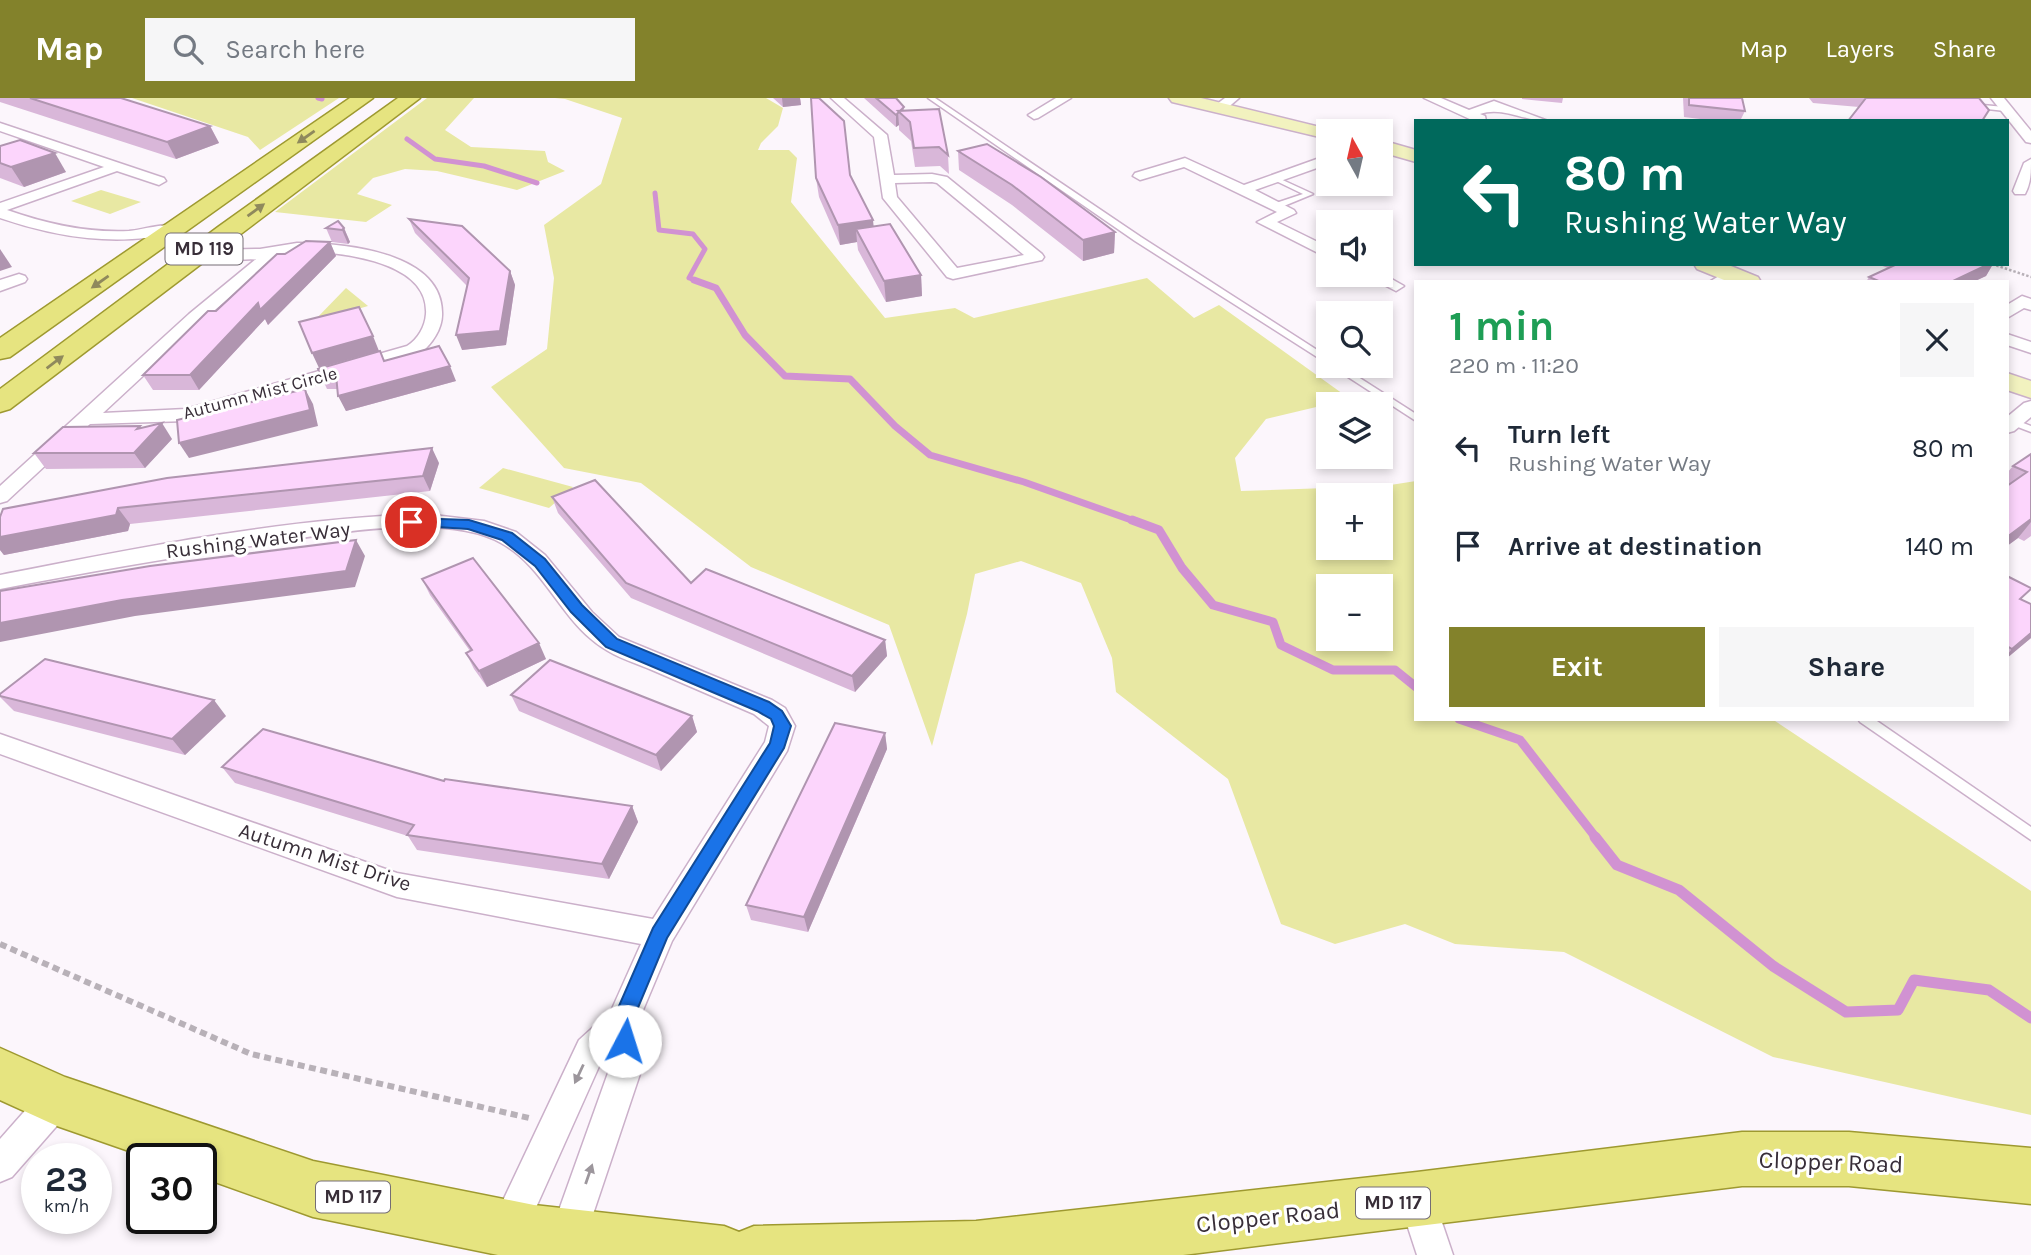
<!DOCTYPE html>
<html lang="en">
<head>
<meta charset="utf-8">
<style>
  body { margin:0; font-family:Karla,sans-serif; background:#f6f6f7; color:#1f2937; height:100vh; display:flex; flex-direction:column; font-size:26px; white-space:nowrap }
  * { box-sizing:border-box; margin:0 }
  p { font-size:23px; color:#747a83 }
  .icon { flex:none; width:38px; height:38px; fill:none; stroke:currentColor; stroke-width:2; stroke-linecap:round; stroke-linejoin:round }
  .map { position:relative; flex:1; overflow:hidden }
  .panel { position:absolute; left:1414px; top:182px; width:595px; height:441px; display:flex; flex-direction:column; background:#fff; border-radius:0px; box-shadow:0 4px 10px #0003 }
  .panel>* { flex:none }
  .guide { position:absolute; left:1414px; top:21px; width:595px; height:147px; border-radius:0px; box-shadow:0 4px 10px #0003; background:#00695c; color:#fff; overflow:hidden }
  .needle { width:46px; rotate:352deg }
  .controls { position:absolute; left:1316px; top:21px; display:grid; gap:14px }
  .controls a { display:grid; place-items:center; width:77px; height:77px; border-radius:0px; background:#fff; box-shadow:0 4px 10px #0003; font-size:35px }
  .speed { position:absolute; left:21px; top:1045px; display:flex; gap:14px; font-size:35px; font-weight:700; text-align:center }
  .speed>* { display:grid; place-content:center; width:91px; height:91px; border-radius:50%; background:#fff; box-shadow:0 4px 10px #0003; line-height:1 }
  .speed small { font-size:18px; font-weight:400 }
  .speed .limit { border:4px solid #111; border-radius:10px; background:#fff; color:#111 }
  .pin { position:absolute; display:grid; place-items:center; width:60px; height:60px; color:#fff; margin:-30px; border:4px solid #fff; border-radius:50%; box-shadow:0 2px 7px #0007 }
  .me { position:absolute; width:77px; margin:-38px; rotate:5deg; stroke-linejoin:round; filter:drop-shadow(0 0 5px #0008) }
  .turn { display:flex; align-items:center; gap:24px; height:147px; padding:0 35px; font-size:32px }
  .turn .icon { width:91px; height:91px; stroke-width:2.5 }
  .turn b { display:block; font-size:49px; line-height:60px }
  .round { display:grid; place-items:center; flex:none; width:74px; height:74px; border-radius:0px; background:#f6f6f7 }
  .summary { display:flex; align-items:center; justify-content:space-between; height:119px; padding:0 35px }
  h1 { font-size:42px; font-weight:700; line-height:52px; color:#1e9e55 }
  .primary-button { display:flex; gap:14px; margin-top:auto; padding:14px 35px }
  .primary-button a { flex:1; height:80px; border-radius:0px; background:#83822b; color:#fff; font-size:28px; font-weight:700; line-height:80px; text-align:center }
  .primary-button a+a { background:#f6f6f7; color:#1f2937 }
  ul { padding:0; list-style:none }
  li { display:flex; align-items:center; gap:21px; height:98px; padding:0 35px }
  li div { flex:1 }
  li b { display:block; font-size:26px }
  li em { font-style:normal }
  header { display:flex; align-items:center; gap:42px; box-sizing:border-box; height:98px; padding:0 35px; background:#83822b; color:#fff }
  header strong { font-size:33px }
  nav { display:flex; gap:38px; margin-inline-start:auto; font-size:24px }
  .search { width:490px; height:63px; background:#f6f6f7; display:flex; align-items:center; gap:18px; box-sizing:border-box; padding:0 24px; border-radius:0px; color:#747a83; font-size:26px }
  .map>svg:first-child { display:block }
  .green { fill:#e8e8a3; fill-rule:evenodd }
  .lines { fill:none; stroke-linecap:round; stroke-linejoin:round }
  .stream-far3 { stroke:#d192d2; stroke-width:5 }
  .stream-far2 { stroke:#d192d2; stroke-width:7 }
  .stream-far1 { stroke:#d192d2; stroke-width:9 }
  .stream { stroke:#d192d2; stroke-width:11 }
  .lane-casing { stroke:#cbb0ca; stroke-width:3 }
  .street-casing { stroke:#cbb0ca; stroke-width:3 }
  .secondary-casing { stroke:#cbb0ca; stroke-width:3 }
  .primary-casing { stroke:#9e9930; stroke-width:3 }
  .path-far1 { stroke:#b8b1b8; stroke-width:2.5; stroke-dasharray:2.5 2; stroke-linecap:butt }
  .path { stroke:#b8b1b8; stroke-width:6; stroke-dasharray:7 4.5; stroke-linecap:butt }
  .lane { fill:#fff; fill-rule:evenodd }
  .street { fill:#fff; fill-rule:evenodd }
  .secondary { fill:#f2f2bf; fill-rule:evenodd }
  .primary { fill:#e6e480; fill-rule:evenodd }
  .wall { fill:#d9b7d9 }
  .shaded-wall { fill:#b095b0 }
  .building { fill:#fcd5fc; stroke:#b095b0; stroke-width:2 }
  .oneway { fill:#8f895c }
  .oneway2 { fill:#9c969c }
  .route { fill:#1a73e8; stroke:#114b97; stroke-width:2 }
  .labels { text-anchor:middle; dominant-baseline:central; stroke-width:6; stroke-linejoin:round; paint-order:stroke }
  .far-street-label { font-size:18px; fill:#382e38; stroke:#fff }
  .shield { fill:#fff; stroke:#746d74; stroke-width:2 }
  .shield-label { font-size:19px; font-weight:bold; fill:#382e38 }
  .street-label { font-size:21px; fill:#382e38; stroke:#fff }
  .near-street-label { font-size:24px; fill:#382e38; stroke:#fff }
</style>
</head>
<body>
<header>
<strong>Map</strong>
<div class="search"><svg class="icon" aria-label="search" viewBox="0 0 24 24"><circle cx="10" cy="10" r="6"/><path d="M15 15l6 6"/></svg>Search here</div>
<nav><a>Map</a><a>Layers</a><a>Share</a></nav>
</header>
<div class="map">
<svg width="2031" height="1157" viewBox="0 0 2031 1157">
  <rect width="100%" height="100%" fill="#fcf6fc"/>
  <!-- green -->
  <g class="green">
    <polygon points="132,0 339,0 260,52 248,39"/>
    <polygon points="427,0 474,0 445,32 471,49 545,53 548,64 565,73 517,92 437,73 405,71 373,80 357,96 392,107 366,124 275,114"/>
    <path d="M555,0H766L783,10L778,28L761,45L758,52H789L797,60L791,104L885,220L955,210L974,220L1147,180L1194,220L1219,207L1350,301L1266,321L1235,360L1241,393L1384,388L1416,383V621H1772L2031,793V1017L1773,959L1564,854L1455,846L1405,826L1335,846L1281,826L1228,681L1116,594L1112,560L1081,485L1021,463L975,476L967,516L932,648L889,527L751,469L641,385L564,370L491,289L547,251L554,180L544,127L601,86L622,20L565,1ZM1328,397H1381V450H1328ZM1328,488H1381V541H1328Z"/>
    <polygon points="101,92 141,104 110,116 71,103"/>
    <polygon points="346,190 368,208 313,224"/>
    <polygon points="503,370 573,389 549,410 479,390"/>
  </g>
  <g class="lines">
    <!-- stream-far3 -->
    <g class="stream-far3">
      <polyline points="318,0 322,1"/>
      <polyline points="407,41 435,61 484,68 537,85"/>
      <polyline points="655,95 659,132 693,136 705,151 689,180 698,183"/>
    </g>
    <!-- stream-far2 -->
    <polyline class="stream-far2" points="694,182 716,190 745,237 785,278 850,281 895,328 930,357 1024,384 1137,424"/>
    <!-- stream-far1 -->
    <g class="stream-far1">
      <polyline points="1132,422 1159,432 1182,470 1213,507 1273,524 1281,547 1333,572 1395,572 1416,589"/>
      <polyline points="1459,621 1520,642 1597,741"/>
    </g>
    <!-- stream -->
    <polyline class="stream" points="1595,739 1617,767 1679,792 1773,868 1846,914 1898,912 1914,882 1989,892 2031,920"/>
    <defs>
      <g id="lane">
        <polygon points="928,0 935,0 1141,139 1328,259 1328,266 1135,143"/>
        <polygon points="1971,6 2005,9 2008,11 2005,13 1969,9"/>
        <polygon points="1272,79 1276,79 1313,96 1279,110 1273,110 1273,106 1303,96 1272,81"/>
        <polygon points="1331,268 1341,268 1416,316 1416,323"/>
        <polygon points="2013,321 2031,328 2031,334 2010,326 2010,322"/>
        <polygon points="1858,621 1874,621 2031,729 2031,742 1860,624"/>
      </g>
      <g id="street">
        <path d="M831,0H844L887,37L894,77L932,76L947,79L1042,156L1044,159L1042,162L953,181L947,179L883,100L874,39ZM932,84L937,85L1024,157L957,170L897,99L895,85Z"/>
        <polygon points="1056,0 1071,0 1038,20 1034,21 1028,17"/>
        <polygon points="1225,0 1239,0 1225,12 1217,12 1217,6"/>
        <path d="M1424,0H1441L1469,12L1494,3L1548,23C1523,23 1502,8 1480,16L1485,18L1486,23H1474Z"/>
        <polygon points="1991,0 2004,0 2031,33 2031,45 2026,44"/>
        <path d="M0,25L164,80L166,83L159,87L117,73L7,112C47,126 87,135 129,133C143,132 172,122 182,131L179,134C118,149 59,140 0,120V105L104,69L0,33Z"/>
        <polygon points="1328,57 1328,66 1255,92 1294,112 1296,115 1277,124 1328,149 1328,160 1257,124 1277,114 1184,69 1140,82 1133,78 1135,75 1185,60 1244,87"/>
        <path d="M2031,61C2031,74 2031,85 2025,96H2015L2013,93L2024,65Z"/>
        <path d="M297,145C341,145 441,153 442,214C443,230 432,247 419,256L187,323L90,326L7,403L0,405V388L189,216L256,161L193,164L185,159L187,156L209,152L260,151ZM320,154C355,157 429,167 426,216C425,229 418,241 407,248L186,311L103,315L201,224L281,155Z"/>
        <path d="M1731,171L1737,173L1739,176C1731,186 1721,184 1709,184Z"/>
        <polygon points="1381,175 1404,188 1396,193 1365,177 1381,177"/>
        <polygon points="19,176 25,178 27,181 25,184 0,193 0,182"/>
        <polygon points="2022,198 2031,201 2031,212 2024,210 2007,220 2007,207"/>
        <polygon points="2007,236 2031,244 2031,255 2007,247"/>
        <polygon points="2031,303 2031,319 2014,333 2007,335 2007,319 2024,305"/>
        <path d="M425,416L484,423L516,434L545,457L592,514L619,539L772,602L785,610L795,628L787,653L672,843L638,924L645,961L585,1140L580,1153L570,1157L554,1153L549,1140L613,961L612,955L601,964L521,1143L508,1148L495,1143L490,1130L579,942L611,913L641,846L397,799L0,656V636L397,775L653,821L765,644L769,628L754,616C720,601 686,587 652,572C630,563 609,557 591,541C557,512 541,467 501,445C443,412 316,438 251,448C167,460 83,475 0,491V477C137,450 285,420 425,416Z"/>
        <polygon points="57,986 69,990 74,1002 69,1014 12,1079 0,1084 0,1041 45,990"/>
        <polygon points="1417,1084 1430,1089 1453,1157 1417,1157 1399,1102 1404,1089"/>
      </g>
      <g id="secondary">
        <polygon points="1169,0 1201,0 1336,33 1328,33 1328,41 1172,4"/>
        <polygon points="1381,42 1416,52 1416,64 1381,54"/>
        <polygon points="1694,166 1726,166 1758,179 1761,184 1729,184 1697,171"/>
        <polygon points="2007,275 2031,283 2031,300 2007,292"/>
      </g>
      <g id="primary">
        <polygon points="350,0 373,0 10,259 0,261 0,240"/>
        <polygon points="398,0 420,0 10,311 0,314 0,291 218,129"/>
        <polygon points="0,950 65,979 313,1063 534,1107 724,1128 739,1134 754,1128 976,1123 1417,1074 1742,1034 1849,1034 2031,1050 2031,1106 1849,1088 1742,1088 1183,1157 498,1157 313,1119 201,1079 201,1060 149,1060 57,1028 0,1002"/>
      </g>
    </defs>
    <!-- lane casing -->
    <use href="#lane" class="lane-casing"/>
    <!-- street casing -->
    <use href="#street" class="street-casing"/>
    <!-- secondary casing -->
    <use href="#secondary" class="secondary-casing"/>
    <!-- primary casing -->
    <use href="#primary" class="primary-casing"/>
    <!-- path-far1 -->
    <polyline class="path-far1" points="1992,166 2031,179"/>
    <!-- path -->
    <polyline class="path" points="0,846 251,956 529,1020"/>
    <!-- lane -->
    <use href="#lane" class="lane"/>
    <!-- street -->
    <use href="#street" class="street"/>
    <!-- secondary -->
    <use href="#secondary" class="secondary"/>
    <!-- primary -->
    <use href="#primary" class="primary"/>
  </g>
  <!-- wall -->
  <g class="wall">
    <polygon points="0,0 121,0 210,28 219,45 176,61 0,4"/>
    <polygon points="773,0 800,0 801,7 783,9"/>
    <polygon points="864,0 896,0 904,9 904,13 948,57 949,76 940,68 915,69 911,43 899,32 899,27 896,29"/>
    <polygon points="1522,0 1563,0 1562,5 1522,1"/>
    <polygon points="1683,0 1742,0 1745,13 1740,23 1716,23 1684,19"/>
    <polygon points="1809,0 1979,0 1859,9 1813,5"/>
    <polygon points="0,48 66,74 24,89 0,80"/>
    <polygon points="958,53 1115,134 1114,155 1083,163 1012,107 959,72"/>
    <polygon points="850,77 874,129 921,177 922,198 886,204 858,152 857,144 840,147 819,99 816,80"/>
    <polygon points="409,121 510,173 515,187 506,247 462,252 467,188 415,135"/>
    <polygon points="326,130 344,130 350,144 348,146 332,144"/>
    <polygon points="330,144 336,158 268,227 265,221 199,292 153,292 143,277 216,213 285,156"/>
    <polygon points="1877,166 1993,166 1986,178 1973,184 1866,184 1869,179 1888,170"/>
    <polygon points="379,253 384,263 456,283 346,313 337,291 327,291 320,276"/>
    <polygon points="141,330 172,341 145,370 46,371 34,355"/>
    <polygon points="2031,356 2031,438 2024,443 2018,440 2007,448 2007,375 2013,368"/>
    <polygon points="439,365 430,393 130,426 128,433 4,457 0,452 0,419"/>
    <polygon points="552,399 691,485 885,542 887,558 855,594 631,500 558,415"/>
    <polygon points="2007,478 2022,502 2031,540 2007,560"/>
    <polygon points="422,481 546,561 487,589 474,571 466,555 470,553 430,497"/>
    <polygon points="0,596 226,618 185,657 14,613 0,599"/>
    <polygon points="511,597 692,618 697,634 661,673 519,613"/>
    <polygon points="885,635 887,651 808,834 751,822 746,807"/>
    <polygon points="222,669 444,683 632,708 638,724 609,781 417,752 408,738 235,685"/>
  </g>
  <!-- shaded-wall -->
  <g class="shaded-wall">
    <polygon points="782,0 800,0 801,7 783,9"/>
    <polygon points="898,14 899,27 896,29 896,17"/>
    <polygon points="210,28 219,45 176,61 167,44"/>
    <polygon points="55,55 66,74 24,89 11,69"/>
    <polygon points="873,122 875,142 856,131 857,144 840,147 838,127"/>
    <polygon points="344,130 350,144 348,146 342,132"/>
    <polygon points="1115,134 1114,155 1083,163 1083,142"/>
    <polygon points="330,144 336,158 268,227 265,221 199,292 190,277 258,205"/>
    <polygon points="0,151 12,169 0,173"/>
    <polygon points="1989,166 1993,166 1986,178 1973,184 1951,184"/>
    <polygon points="510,173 515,187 506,247 462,252 456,237"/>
    <polygon points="921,177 922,198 886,204 884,183"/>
    <polygon points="373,238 379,253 319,270 312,255"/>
    <polygon points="450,268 456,283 346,313 338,298"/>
    <polygon points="305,291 313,306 318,328 189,360 179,345"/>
    <polygon points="162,325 172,341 145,370 134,355 137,331 140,328 148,340"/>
    <polygon points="432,350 439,365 430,393 423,378"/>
    <polygon points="118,410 130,426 128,433 4,457 0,452 0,439"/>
    <polygon points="2031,421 2031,424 2018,440 2007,448 2007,439"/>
    <polygon points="356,442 365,458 355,489 135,518 0,544 0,525"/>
    <polygon points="2031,535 2031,540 2007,560 2007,557 2012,551"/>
    <polygon points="885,542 887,558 855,594 852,578"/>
    <polygon points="539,545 546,561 487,589 479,573"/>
    <polygon points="214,602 226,618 185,657 172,641"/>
    <polygon points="692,618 697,634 661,673 656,657"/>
    <polygon points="885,635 887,651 808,834 804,819"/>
    <polygon points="632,708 638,724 609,781 602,766"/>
  </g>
  <!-- building -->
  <g class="building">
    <polygon points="30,0 121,0 210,28 167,44"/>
    <polygon points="811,0 819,0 844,23 850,77 873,122 838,127 816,80"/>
    <polygon points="876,0 896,0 904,9 896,17"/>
    <polygon points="1689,0 1742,0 1745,13 1689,7"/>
    <polygon points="1866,0 1979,0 1989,12 1982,23 1848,23"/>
    <polygon points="939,11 948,57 939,49 914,50 910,24 898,13"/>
    <polygon points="20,42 55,55 11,69 0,65 0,48"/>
    <polygon points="987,46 1041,79 1115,134 1083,142 1012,87 958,53"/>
    <polygon points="409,121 462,128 510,173 500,233 456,237 469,180"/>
    <polygon points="338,123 344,130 342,132 326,130"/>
    <polygon points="890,126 921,177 884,183 856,131"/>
    <polygon points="306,143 330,144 260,212 258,205 190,277 143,277 208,213 216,213 277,156 285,156"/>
    <polygon points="1897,166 1989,166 1951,184 1881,184 1869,179"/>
    <polygon points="359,209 373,238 312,255 299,224"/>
    <polygon points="439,248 450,268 338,298 336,276 320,276 318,271 380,253 384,263"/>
    <polygon points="305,291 310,312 179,345 177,322"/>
    <polygon points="162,325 134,355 34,355 63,329 140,328 137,331"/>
    <polygon points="432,350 423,378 118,410 116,417 0,439 0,419 3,411 167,380"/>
    <polygon points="2031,356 2031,421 2007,439 2007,388 2027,374 2013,368"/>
    <polygon points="595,382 691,485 706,471 885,542 852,578 626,485 552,399"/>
    <polygon points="356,442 346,473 122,502 0,525 0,493 150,468"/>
    <polygon points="473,460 539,545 479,573 466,555 472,552 422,481"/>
    <polygon points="2007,478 2031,490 2031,491 2020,501 2031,506 2031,535 2012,551 2007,548"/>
    <polygon points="45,561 214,602 172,641 0,598 0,596"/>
    <polygon points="550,562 692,618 656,657 511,597"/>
    <polygon points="835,625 885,635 804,819 746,807"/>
    <polygon points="263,631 444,683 445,681 632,708 602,766 407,737 414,727 222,669"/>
  </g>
  <!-- one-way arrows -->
  <defs><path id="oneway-solid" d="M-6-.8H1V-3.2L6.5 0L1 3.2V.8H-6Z" transform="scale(1.75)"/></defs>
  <g class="oneway">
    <use href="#oneway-solid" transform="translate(306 39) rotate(145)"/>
    <use href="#oneway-solid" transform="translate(256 112) rotate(-36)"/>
    <use href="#oneway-solid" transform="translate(100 184) rotate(145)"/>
    <use href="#oneway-solid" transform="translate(55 264) rotate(-37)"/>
  </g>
  <g class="oneway2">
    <use href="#oneway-solid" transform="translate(579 976) rotate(115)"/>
    <use href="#oneway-solid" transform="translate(589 1076) rotate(-71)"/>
  </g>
  <!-- route -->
  <polygon class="route" points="411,420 469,422 512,435 545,461 582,507 617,541 769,604 782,613 791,628 784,650 667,840 632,924 636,943 633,950 625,952 618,950 612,924 653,830 770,645 774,628 771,621 757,613 606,549 571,514 535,468 502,442 468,431 406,427 404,424"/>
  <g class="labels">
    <!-- far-street labels -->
    <g class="far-street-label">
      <text transform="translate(260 295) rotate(-15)">Autumn Mist Circle</text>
    </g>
    <!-- shield labels -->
    <g class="shield">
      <rect x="165.5" y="135.5" width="77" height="31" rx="5"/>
      <rect x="316" y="1083.5" width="74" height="31" rx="5"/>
      <rect x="1356" y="1089.5" width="74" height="31" rx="5"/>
    </g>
    <g class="shield-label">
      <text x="204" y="151">MD 119</text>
      <text x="353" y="1099">MD 117</text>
      <text x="1393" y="1105">MD 117</text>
    </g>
    <!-- street labels -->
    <g class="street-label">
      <text transform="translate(258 442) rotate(-7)">Rushing Water Way</text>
      <text transform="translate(325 759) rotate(18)">Autumn Mist Drive</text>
    </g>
    <!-- near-street labels -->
    <g class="near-street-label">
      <text transform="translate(1831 1064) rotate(2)">Clopper Road</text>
      <text transform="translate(1268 1119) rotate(-6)">Clopper Road</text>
    </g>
  </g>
</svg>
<div class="controls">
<a><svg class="needle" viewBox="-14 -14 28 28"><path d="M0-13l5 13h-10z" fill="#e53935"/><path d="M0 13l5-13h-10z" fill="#747a83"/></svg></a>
<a><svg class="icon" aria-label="sound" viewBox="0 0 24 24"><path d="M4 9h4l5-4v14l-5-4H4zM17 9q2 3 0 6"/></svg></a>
<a><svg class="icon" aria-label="search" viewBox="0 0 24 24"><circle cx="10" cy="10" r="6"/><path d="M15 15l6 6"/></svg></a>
<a><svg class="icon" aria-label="layers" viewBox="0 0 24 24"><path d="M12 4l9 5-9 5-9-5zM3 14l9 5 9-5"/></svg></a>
<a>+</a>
<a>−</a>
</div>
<div class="speed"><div>23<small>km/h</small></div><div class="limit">30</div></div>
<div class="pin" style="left:411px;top:424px;background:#d93025"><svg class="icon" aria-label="arrive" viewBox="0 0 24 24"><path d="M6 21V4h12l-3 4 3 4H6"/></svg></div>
<svg class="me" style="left:625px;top:943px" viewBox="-20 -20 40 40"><circle r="19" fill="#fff"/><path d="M0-13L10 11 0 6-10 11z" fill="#1a73e8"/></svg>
<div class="guide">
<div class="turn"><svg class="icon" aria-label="left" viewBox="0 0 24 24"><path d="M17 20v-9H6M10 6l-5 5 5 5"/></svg><div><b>80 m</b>Rushing Water Way</div></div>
</div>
<section class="panel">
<div class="summary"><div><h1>1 min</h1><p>220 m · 11:20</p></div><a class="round"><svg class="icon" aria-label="close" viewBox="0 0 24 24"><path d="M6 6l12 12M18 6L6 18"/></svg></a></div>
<ul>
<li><svg class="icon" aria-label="left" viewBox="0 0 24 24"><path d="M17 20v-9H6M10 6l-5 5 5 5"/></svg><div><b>Turn left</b><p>Rushing Water Way</p></div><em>80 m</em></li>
<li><svg class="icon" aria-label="arrive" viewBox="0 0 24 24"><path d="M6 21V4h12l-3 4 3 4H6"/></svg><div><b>Arrive at destination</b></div><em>140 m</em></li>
</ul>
<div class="primary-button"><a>Exit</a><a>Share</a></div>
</section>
</div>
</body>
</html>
